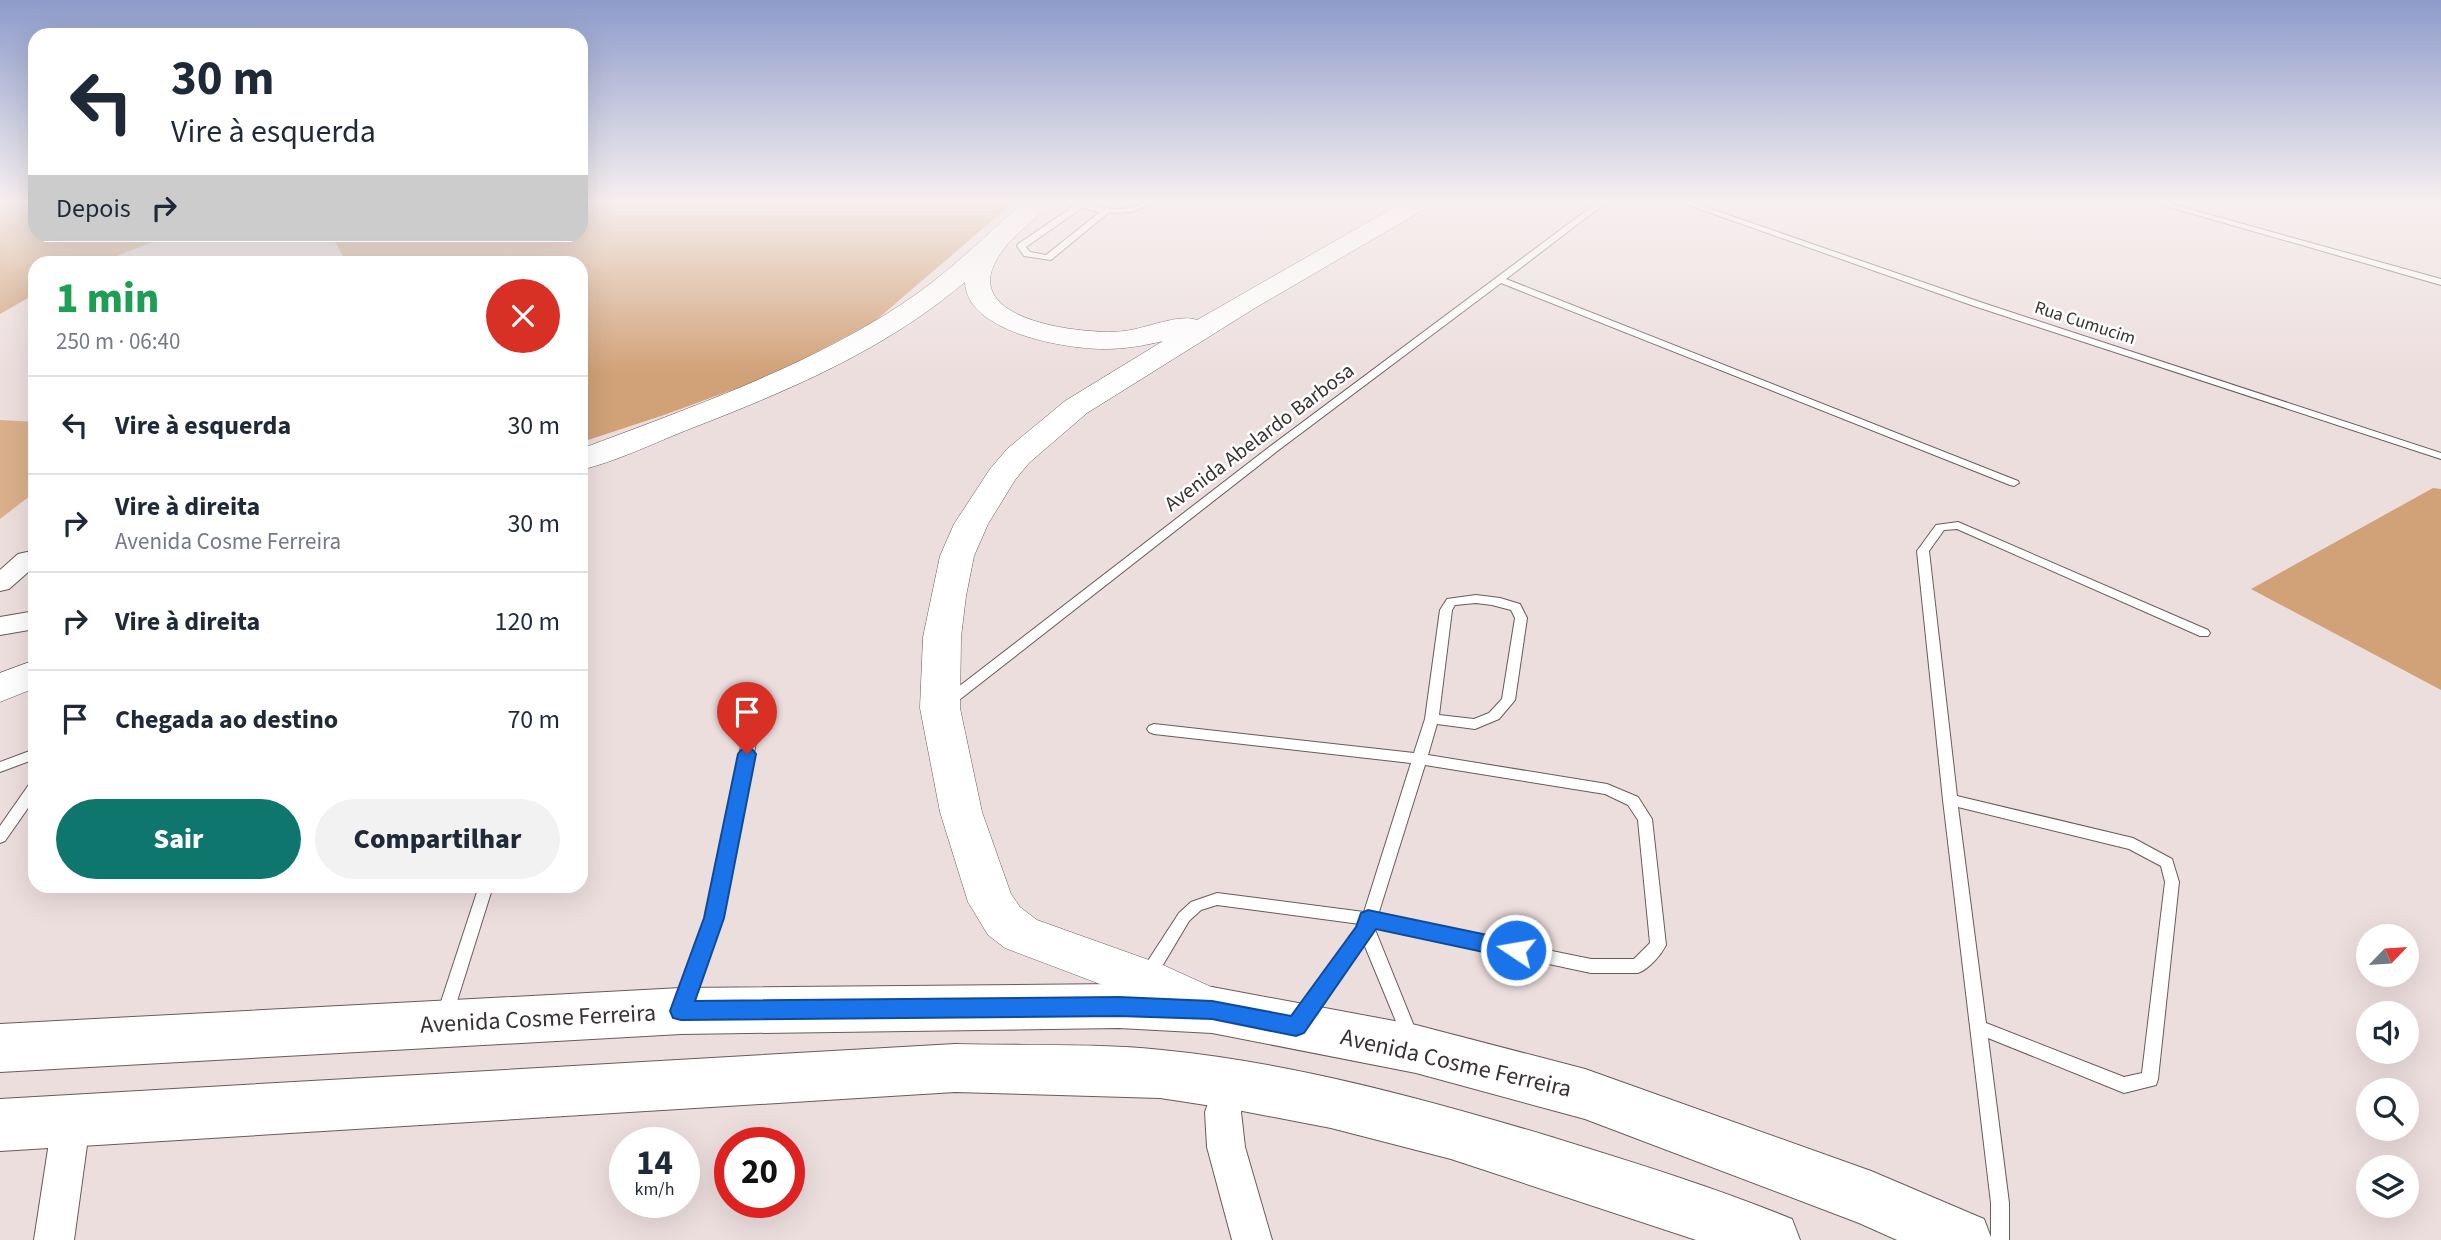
<!DOCTYPE html>
<html lang="pt">
<head>
<meta charset="utf-8">
<style>
  body { margin:0; font-family:"Source Sans 3",sans-serif; background:#f2f2f3; color:#1f2937; height:100vh; display:flex; flex-direction:column; font-size:26px; white-space:nowrap }
  * { box-sizing:border-box; margin:0 }
  p { font-size:23px; color:#747a83 }
  .icon { flex:none; width:38px; height:38px; fill:none; stroke:currentColor; stroke-width:2; stroke-linecap:round; stroke-linejoin:round }
  .map { position:relative; flex:1; overflow:hidden }
  .drawer { position:absolute; left:28px; top:256px; width:560px; height:637px; display:flex; flex-direction:column; background:#fff; border-radius:21px; box-shadow:0 7px 28px #0002 }
  .drawer>* { flex:none }
  .banner { position:absolute; left:28px; top:28px; width:560px; height:214px; border-radius:21px; box-shadow:0 7px 28px #0002; background:#fff; color:#1f2937; overflow:hidden }
  .needle { width:46px; rotate:65deg }
  .fabs { position:absolute; left:2356px; top:924px; display:grid; gap:14px }
  .fabs a { display:grid; place-items:center; width:63px; height:63px; border-radius:50%; background:#fff; box-shadow:0 7px 28px #0002; font-size:35px }
  .speed { position:absolute; left:609px; top:1127px; display:flex; gap:14px; font-size:35px; font-weight:700; text-align:center }
  .speed>* { display:grid; place-content:center; width:91px; height:91px; border-radius:50%; background:#fff; box-shadow:0 7px 28px #0002; line-height:1 }
  .speed small { font-size:18px; font-weight:400 }
  .speed .limit { border:10px solid #d22; background:#fff; color:#111 }
  .pin { position:absolute; display:grid; place-items:center; width:60px; height:60px; color:#fff; margin:-72px -30px; border-radius:50% 50% 50% 0; rotate:-45deg; box-shadow:0 0 7px #0007 }
  .pin .icon { rotate:45deg }
  .me { position:absolute; width:77px; margin:-38px; rotate:282deg; stroke-linejoin:round; filter:drop-shadow(0 0 5px #0008) }
  .turn { display:flex; align-items:center; gap:24px; height:147px; padding:0 28px; font-size:32px }
  .turn .icon { width:91px; height:91px; stroke-width:2.5 }
  .turn b { display:block; font-size:49px; line-height:60px }
  .then { display:flex; align-items:center; height:66px; padding:0 28px; background:#0003; gap:14px; font-size:26px }
  .round { display:grid; place-items:center; flex:none; width:74px; height:74px; border-radius:37px; background:#f2f2f3 }
  .summary { display:flex; align-items:center; justify-content:space-between; height:119px; padding:0 28px }
  h1 { font-size:42px; font-weight:800; line-height:52px; color:#1e9e55 }
  .primary-button { display:flex; gap:14px; margin-top:auto; padding:14px 28px }
  .primary-button a { flex:1; height:80px; border-radius:42px; background:#0f766e; color:#fff; font-size:28px; font-weight:800; line-height:80px; text-align:center }
  .primary-button a+a { background:#f2f2f3; color:#1f2937 }
  ul { padding:0; list-style:none }
  li { display:flex; align-items:center; gap:21px; height:98px; padding:0 28px; border-top:2px solid #e0e1e3 }
  li div { flex:1 }
  li b { display:block; font-size:26px }
  li em { font-style:normal }
  .map>svg:first-child { display:block }
  .green { fill:#dab08b }
  .forest { fill:#d1a177 }
  .lines { fill:none; stroke-linecap:round; stroke-linejoin:round }
  .lane-casing { stroke:#685b5b; stroke-width:2 }
  .street-casing { stroke:#685b5b; stroke-width:2 }
  .secondary-casing { stroke:#685b5b; stroke-width:1 }
  .primary-casing { stroke:#685b5b; stroke-width:2 }
  .lane { fill:#fff; fill-rule:evenodd }
  .street { fill:#fff; fill-rule:evenodd }
  .secondary { fill:#fff; fill-rule:evenodd }
  .primary { fill:#fff; fill-rule:evenodd }
  .route { fill:#1a73e8; stroke:#114b97; stroke-width:2 }
  .labels { text-anchor:middle; dominant-baseline:central; stroke-width:5; stroke-linejoin:round; paint-order:stroke }
  .far-street-label { font-size:18px; fill:#383232; stroke:#fff }
  .street-label { font-size:21px; fill:#383232; stroke:#fff }
  .near-street-label { font-size:24px; fill:#383232; stroke:#fff }
</style>
</head>
<body>
<div class="map">
<svg width="2441" height="1240" viewBox="0 0 2441 1240">
  <rect width="100%" height="100%" fill="#eddede"/>
  <!-- green -->
  <polygon class="green" points="0,420 35,422 35,492 0,519"/>
  <!-- forest -->
  <g class="forest">
    <polygon points="581,201 1015,201 875,321 778,373 664,415 585,441 581,440 581,262 339,262 343,257 332,235 581,234"/>
    <polygon points="35,203 35,234 170,235 102,262 35,262 35,294 0,314 0,205"/>
    <polygon points="2433,488 2441,489 2441,690 2251,589"/>
  </g>
  <g class="lines">
    <defs>
      <g id="lane">
        <path d="M1062,201H1090L1087,204C1100,207 1114,211 1128,208C1138,206 1145,201 1156,201L1132,212L1108,213L1051,260L1024,256L1017,246L1018,244L1074,206ZM1082,208L1100,212L1046,255L1030,252L1026,247Z"/>
        <polygon points="1599,201 1608,201 1506,279 2018,481 2019,483 2014,486 2010,485 1501,283 1276,452 954,704 944,704 942,701 944,698 1268,448"/>
        <polygon points="1677,201 1688,201 1980,302 2441,453 2441,459 1974,306"/>
        <polygon points="2148,201 2160,201 2441,279 2441,285"/>
        <path d="M1958,522L2208,630L2210,633L2208,636H2200L1957,529L1944,530L1929,551L1957,796L2133,838L2172,859L2179,882L2158,1079L2156,1085L2124,1093L1988,1038L2009,1203V1240H1991V1203L1943,800L1917,551L1936,525ZM1958,807L2129,849L2161,866L2165,882L2142,1073L2124,1077L1986,1023Z"/>
        <path d="M1476,595L1500,598L1520,604L1527,618L1515,700L1499,719L1475,729L1437,724L1428,755L1607,784L1638,797L1652,819L1666,945C1661,955 1649,969 1638,973H1591L1374,927L1418,1036L1416,1041L1410,1043L1404,1041L1402,1036L1364,944L1308,1023L1302,1025L1296,1023L1294,1018L1360,924L1217,905L1201,910L1189,921L1154,980L1148,982L1142,980L1140,975L1142,970L1179,913L1191,902L1217,893L1364,912L1411,763L1154,734L1149,732L1147,729L1149,726L1154,724L1414,753L1425,719L1440,610L1447,599ZM1476,603L1492,605L1511,610L1515,618L1502,699L1489,713L1474,719L1439,715L1452,610L1455,605ZM1425,765L1605,794L1628,805L1638,820L1650,943L1634,959H1591L1378,915Z"/>
        <polygon points="752,722 757,724 759,727 722,918 691,1004 689,1009 683,1011 677,1009 675,1004 706,918 745,727 747,724"/>
        <polygon points="35,749 35,759 0,772 0,762"/>
        <polygon points="35,782 35,798 5,841 0,843 0,826 30,783"/>
        <polygon points="479,886 493,886 453,1014 451,1019 445,1021 439,1019 437,1014"/>
      </g>
      <g id="street">
        <polygon points="27,552 35,554 35,566 9,589 0,591 0,570 18,554"/>
        <polygon points="35,611 35,629 0,635 0,617"/>
        <polygon points="1232,1067 1245,1072 1250,1084 1241,1112 1245,1147 1272,1240 1232,1240 1207,1147 1205,1112 1219,1072"/>
        <polygon points="71,1105 84,1111 90,1123 74,1240 34,1240 52,1123 58,1111"/>
      </g>
      <g id="secondary">
        <path d="M1024,201H1050C1032,226 1003,239 992,270C974,324 1092,335 1124,331C1145,329 1179,313 1197,320L1405,201H1434L1430,206L1255,308L1087,413L1029,463L1015,480L988,524L974,556L966,596L961,637L960,708L982,812L1011,894L1020,907L1037,920L1163,965L1218,990L1225,1005L1218,1020L1201,1026L1129,995L1005,948L988,935L968,902L940,812L920,708L923,637L940,556L954,524L990,469L1007,449L1065,401L1163,341C1143,346 1124,349 1104,349C1065,349 966,332 965,282C884,351 785,392 687,430C652,444 617,461 581,470V449C691,407 803,369 902,304C946,275 985,237 1024,201Z"/>
        <polygon points="35,660 35,688 0,702 0,673"/>
      </g>
      <g id="primary">
        <polygon points="1119,984 1212,987 1416,1025 1585,1069 1871,1171 1984,1219 1992,1240 1897,1240 1859,1223 1585,1119 1416,1073 1212,1033 1119,1028 681,1034 0,1072 0,1024 681,988"/>
        <path d="M955,1044C1023,1046 1094,1043 1162,1050C1293,1063 1420,1098 1545,1135C1629,1161 1711,1186 1792,1219L1800,1240H1696L1451,1159L1331,1128L1232,1109L1160,1098L955,1092L0,1151V1099Z"/>
      </g>
    </defs>
    <!-- lane casing -->
    <use href="#lane" class="lane-casing"/>
    <!-- street casing -->
    <use href="#street" class="street-casing"/>
    <!-- secondary casing -->
    <use href="#secondary" class="secondary-casing"/>
    <!-- primary casing -->
    <use href="#primary" class="primary-casing"/>
    <!-- lane -->
    <use href="#lane" class="lane"/>
    <!-- street -->
    <use href="#street" class="street"/>
    <!-- secondary -->
    <use href="#secondary" class="secondary"/>
    <!-- primary -->
    <use href="#primary" class="primary"/>
  </g>
  <!-- sky -->
  <linearGradient id="sky" x2="0" y2="1"><stop stop-color="#8d9bca"/><stop offset="0.54" stop-color="#f7f0f0"/><stop offset="1" stop-color="#f7f0f0" stop-opacity="0"/></linearGradient>
  <rect width="2441" height="374" fill="url(#sky)"/>
  <!-- route -->
  <polygon class="route" points="747,748 753,750 756,754 724,918 695,1001 1119,997 1212,1001 1291,1016 1356,927 1361,913 1368,910 1516,941 1524,944 1527,950 1524,956 1516,959 1376,929 1304,1033 1296,1036 1212,1019 1119,1016 681,1020 673,1018 670,1011 704,918 738,754 741,750"/>
  <g class="labels">
    <!-- far-street labels -->
    <g class="far-street-label">
      <text transform="translate(2085 323) rotate(18)">Rua Cumucim</text>
    </g>
    <!-- street labels -->
    <g class="street-label">
      <text transform="translate(1259 437) rotate(-37)">Avenida Abelardo Barbosa</text>
    </g>
    <!-- near-street labels -->
    <g class="near-street-label">
      <text transform="translate(538 1019) rotate(-3)">Avenida Cosme Ferreira</text>
      <text transform="translate(1456 1063) rotate(13)">Avenida Cosme Ferreira</text>
    </g>
  </g>
</svg>
<div class="fabs">
<a><svg class="needle" viewBox="-14 -14 28 28"><path d="M0-13l5 13h-10z" fill="#e53935"/><path d="M0 13l5-13h-10z" fill="#747a83"/></svg></a>
<a><svg class="icon" aria-label="sound" viewBox="0 0 24 24"><path d="M4 9h4l5-4v14l-5-4H4zM17 9q2 3 0 6"/></svg></a>
<a><svg class="icon" aria-label="search" viewBox="0 0 24 24"><circle cx="10" cy="10" r="6"/><path d="M15 15l6 6"/></svg></a>
<a><svg class="icon" aria-label="layers" viewBox="0 0 24 24"><path d="M12 4l9 5-9 5-9-5zM3 14l9 5 9-5"/></svg></a>
</div>
<div class="speed"><div>14<small>km/h</small></div><div class="limit">20</div></div>
<div class="pin" style="left:747px;top:754px;background:#d93025"><svg class="icon" aria-label="arrive" viewBox="0 0 24 24"><path d="M6 21V4h12l-3 4 3 4H6"/></svg></div>
<svg class="me" style="left:1516px;top:950px" viewBox="-20 -20 40 40"><circle r="17" fill="#1a73e8" stroke="#fff" stroke-width="3"/><path d="M0-11L8 9 0 5-8 9z" fill="#fff"/></svg>
<div class="banner">
<div class="turn"><svg class="icon" aria-label="left" viewBox="0 0 24 24"><path d="M17 20v-9H6M10 6l-5 5 5 5"/></svg><div><b>30 m</b>Vire à esquerda</div></div>
<div class="then">Depois<svg class="icon" aria-label="right" viewBox="0 0 24 24"><path d="M7 20v-9h11M14 6l5 5-5 5"/></svg></div>
</div>
<section class="drawer">
<div class="summary"><div><h1>1 min</h1><p>250 m · 06:40</p></div><a class="round" style="background:#d93025;color:#fff"><svg class="icon" aria-label="close" viewBox="0 0 24 24"><path d="M6 6l12 12M18 6L6 18"/></svg></a></div>
<ul>
<li><svg class="icon" aria-label="left" viewBox="0 0 24 24"><path d="M17 20v-9H6M10 6l-5 5 5 5"/></svg><div><b>Vire à esquerda</b></div><em>30 m</em></li>
<li><svg class="icon" aria-label="right" viewBox="0 0 24 24"><path d="M7 20v-9h11M14 6l5 5-5 5"/></svg><div><b>Vire à direita</b><p>Avenida Cosme Ferreira</p></div><em>30 m</em></li>
<li><svg class="icon" aria-label="right" viewBox="0 0 24 24"><path d="M7 20v-9h11M14 6l5 5-5 5"/></svg><div><b>Vire à direita</b></div><em>120 m</em></li>
<li><svg class="icon" aria-label="arrive" viewBox="0 0 24 24"><path d="M6 21V4h12l-3 4 3 4H6"/></svg><div><b>Chegada ao destino</b></div><em>70 m</em></li>
</ul>
<div class="primary-button"><a>Sair</a><a>Compartilhar</a></div>
</section>
</div>
</body>
</html>
